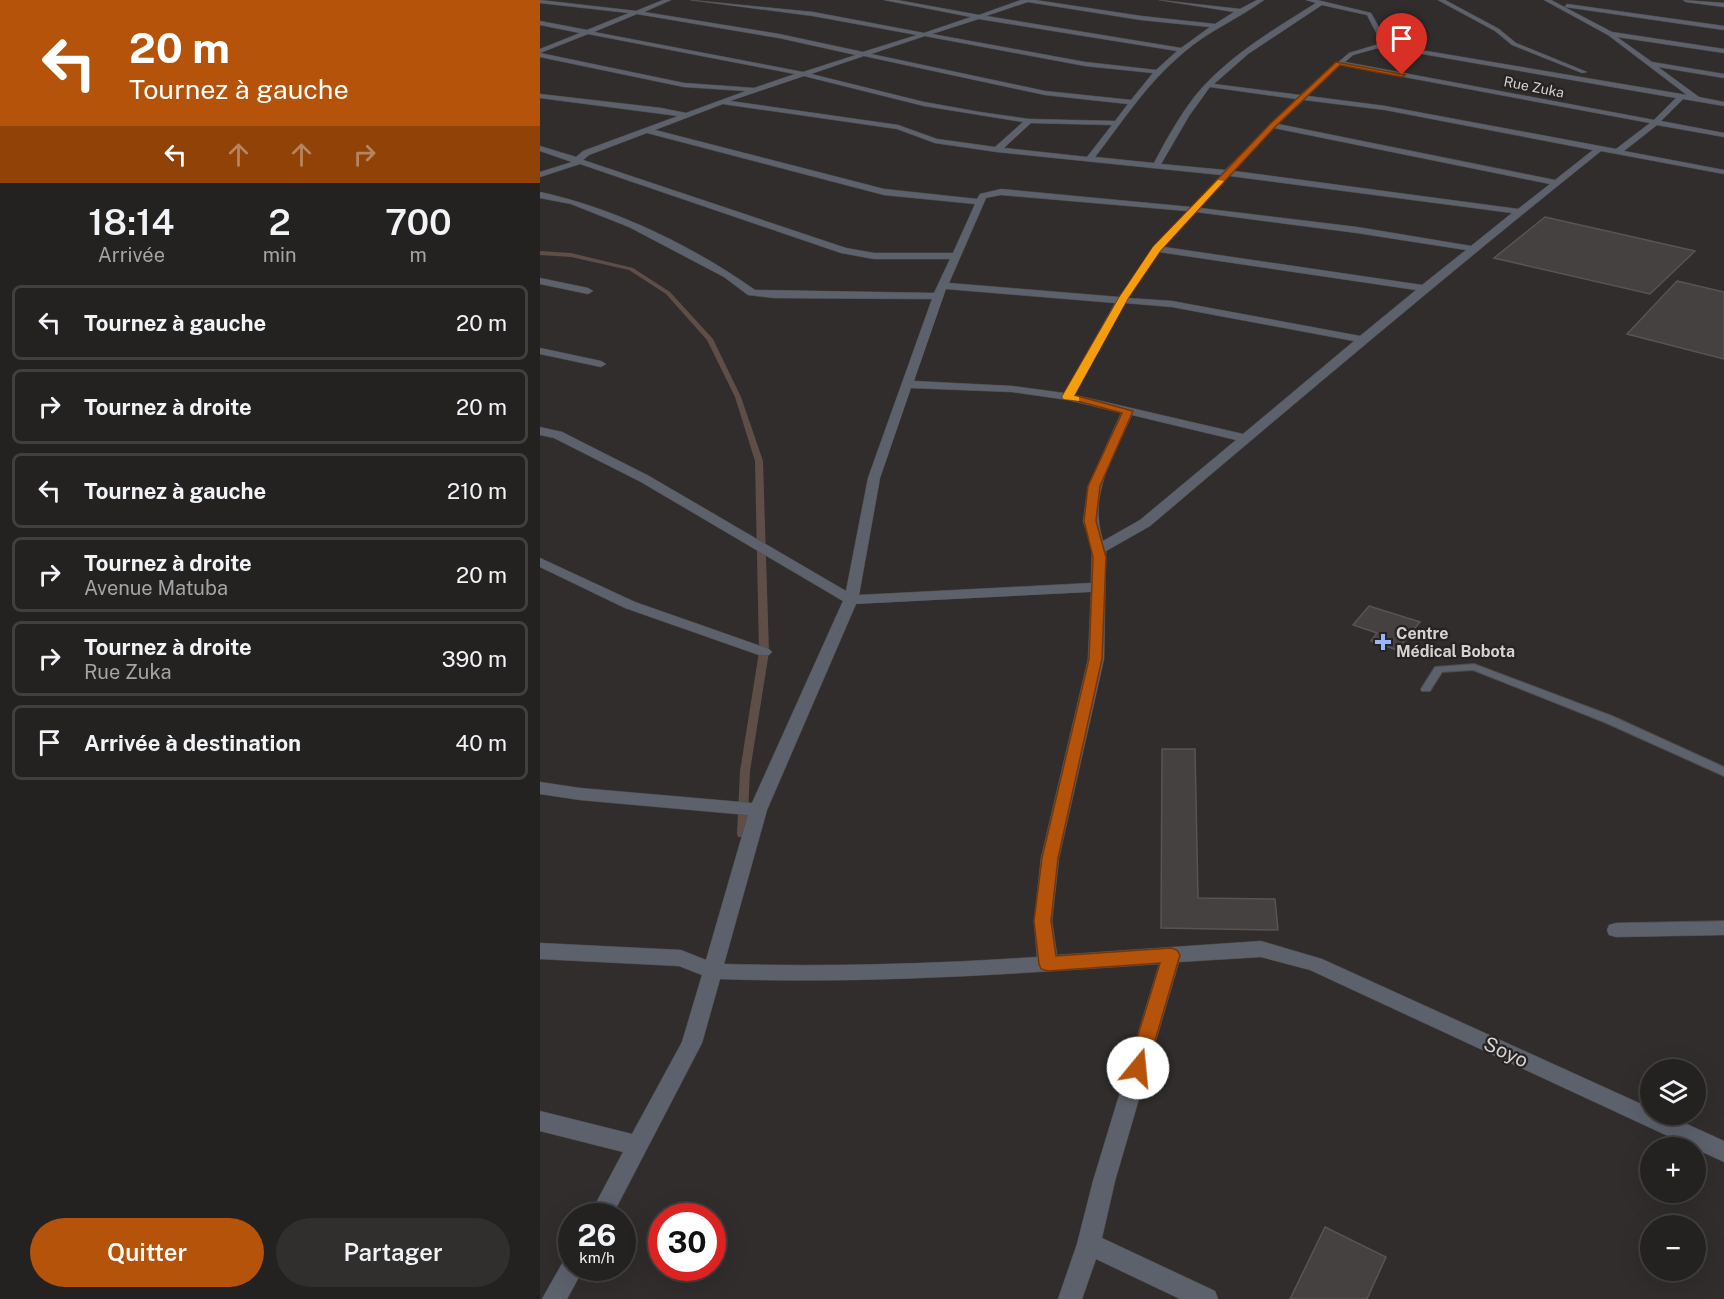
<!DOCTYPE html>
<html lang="fr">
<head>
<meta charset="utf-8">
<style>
  body { margin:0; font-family:"Public Sans",sans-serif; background:#302f2e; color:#f1f3f6; height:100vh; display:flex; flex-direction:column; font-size:22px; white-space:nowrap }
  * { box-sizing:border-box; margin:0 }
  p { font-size:20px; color:#a3a4a5 }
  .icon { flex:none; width:33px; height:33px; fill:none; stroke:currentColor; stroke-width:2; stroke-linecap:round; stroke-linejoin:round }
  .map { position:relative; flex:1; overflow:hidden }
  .panel { display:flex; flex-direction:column; background:#242221; width:540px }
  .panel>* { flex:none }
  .banner { background:#b45309; color:#fff; overflow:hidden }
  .buttons { position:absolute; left:1100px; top:1059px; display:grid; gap:12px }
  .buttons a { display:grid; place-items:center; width:66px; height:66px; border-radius:50%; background:#242221; box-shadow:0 6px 24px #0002,0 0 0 2px #413f3f; font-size:30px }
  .speed { position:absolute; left:18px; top:1203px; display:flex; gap:12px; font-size:30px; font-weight:700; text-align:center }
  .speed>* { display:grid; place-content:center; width:78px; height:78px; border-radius:50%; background:#242221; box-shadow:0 6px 24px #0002,0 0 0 2px #413f3f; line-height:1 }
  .speed small { font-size:15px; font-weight:400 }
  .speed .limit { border:9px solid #d22; background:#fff; color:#111 }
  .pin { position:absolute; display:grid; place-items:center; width:51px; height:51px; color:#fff; margin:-62px -26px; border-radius:50% 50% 50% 0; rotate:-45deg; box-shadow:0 0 6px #0007 }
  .pin .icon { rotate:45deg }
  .me { position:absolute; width:66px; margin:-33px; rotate:17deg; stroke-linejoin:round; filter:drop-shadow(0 0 4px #0008) }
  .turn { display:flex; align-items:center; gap:21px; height:126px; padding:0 30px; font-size:27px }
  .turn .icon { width:78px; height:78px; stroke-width:2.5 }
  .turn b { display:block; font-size:42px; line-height:51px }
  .lanes { display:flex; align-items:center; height:57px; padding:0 30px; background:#0003; justify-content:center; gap:30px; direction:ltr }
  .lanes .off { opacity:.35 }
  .eta { display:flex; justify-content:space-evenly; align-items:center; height:102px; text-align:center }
  .eta b { font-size:36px; font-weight:600; line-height:42px }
  .action { display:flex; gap:12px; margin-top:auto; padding:12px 30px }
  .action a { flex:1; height:69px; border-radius:36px; background:#b45309; color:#fff; font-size:24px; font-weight:600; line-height:69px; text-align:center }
  .action a+a { background:#302f2e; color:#f1f3f6 }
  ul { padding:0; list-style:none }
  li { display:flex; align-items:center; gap:18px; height:75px; margin:0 12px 9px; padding:0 18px; border:3px solid #413f3f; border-radius:9px }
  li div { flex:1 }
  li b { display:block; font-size:22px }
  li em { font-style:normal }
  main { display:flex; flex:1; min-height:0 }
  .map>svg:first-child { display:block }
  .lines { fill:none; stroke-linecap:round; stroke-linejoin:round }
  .stream { fill:#5f4e48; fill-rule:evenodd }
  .building { fill:#444140; stroke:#585453; stroke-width:1.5 }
  .service-casing { stroke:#4e4b4a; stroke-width:2 }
  .minor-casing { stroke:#4e4b4a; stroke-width:1 }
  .service { fill:#5c616c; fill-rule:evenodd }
  .minor { fill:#5c616c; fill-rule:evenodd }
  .route { fill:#b45309; stroke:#753606; stroke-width:1.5 }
  .slow { fill:#f59e0b }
  .poi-dot { fill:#97b6fd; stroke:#262322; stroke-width:2 }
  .labels { text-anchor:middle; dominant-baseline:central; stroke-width:4.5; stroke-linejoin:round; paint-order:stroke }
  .far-street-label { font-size:14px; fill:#d4d2d2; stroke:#262322 }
  .poi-label { font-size:16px; font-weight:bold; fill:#d4d2d2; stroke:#262322; text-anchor:start }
  .near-street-label { font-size:20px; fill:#d4d2d2; stroke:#262322 }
</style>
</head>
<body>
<main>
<section class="panel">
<div class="banner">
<div class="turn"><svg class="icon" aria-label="left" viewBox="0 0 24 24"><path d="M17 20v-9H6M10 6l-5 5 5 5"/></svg><div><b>20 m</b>Tournez à gauche</div></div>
<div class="lanes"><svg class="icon" aria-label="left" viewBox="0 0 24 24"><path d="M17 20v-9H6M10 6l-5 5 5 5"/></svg><svg class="icon off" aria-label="ahead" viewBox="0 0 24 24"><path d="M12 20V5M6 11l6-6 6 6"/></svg><svg class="icon off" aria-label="ahead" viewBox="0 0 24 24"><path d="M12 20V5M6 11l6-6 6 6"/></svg><svg class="icon off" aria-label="right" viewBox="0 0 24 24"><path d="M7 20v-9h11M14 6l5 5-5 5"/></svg></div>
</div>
<div class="eta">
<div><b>18:14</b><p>Arrivée</p></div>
<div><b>2</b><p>min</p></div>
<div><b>700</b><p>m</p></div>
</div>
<ul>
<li><svg class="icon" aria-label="left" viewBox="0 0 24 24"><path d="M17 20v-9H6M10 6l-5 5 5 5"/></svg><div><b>Tournez à gauche</b></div><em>20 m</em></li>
<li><svg class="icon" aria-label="right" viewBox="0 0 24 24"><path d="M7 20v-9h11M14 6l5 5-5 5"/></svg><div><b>Tournez à droite</b></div><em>20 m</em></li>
<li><svg class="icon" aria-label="left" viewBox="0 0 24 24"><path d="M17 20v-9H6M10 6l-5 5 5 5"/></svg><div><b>Tournez à gauche</b></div><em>210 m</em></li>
<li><svg class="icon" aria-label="right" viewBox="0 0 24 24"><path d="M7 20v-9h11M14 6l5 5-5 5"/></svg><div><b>Tournez à droite</b><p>Avenue Matuba</p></div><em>20 m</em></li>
<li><svg class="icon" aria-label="right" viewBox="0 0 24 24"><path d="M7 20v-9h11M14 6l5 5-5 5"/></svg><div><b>Tournez à droite</b><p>Rue Zuka</p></div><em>390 m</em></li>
<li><svg class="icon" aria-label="arrive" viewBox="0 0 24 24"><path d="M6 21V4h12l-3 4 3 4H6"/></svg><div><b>Arrivée à destination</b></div><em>40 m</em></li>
</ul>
<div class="action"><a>Quitter</a><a>Partager</a></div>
</section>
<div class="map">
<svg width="1184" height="1299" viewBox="0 0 1184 1299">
  <rect width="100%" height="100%" fill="#302d2c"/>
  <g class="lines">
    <!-- stream -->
    <polygon class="stream" points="0,251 31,253 93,268 130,292 173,339 201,397 223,461 229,652 210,771 207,834 206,837 198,837 197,834 200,771 219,652 215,461 195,397 167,340 126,294 89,270 31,257 0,255"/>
  </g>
  <!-- building -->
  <g class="building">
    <polygon points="1005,217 1155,251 1110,294 954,258"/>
    <polygon points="1137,281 1184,292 1184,359 1087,334"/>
    <polygon points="829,606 880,622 857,650 831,641 837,633 813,625"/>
    <polygon points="622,749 655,749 658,898 735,899 738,930 621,928"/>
    <polygon points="785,1227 846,1257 827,1299 750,1299"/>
  </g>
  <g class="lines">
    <defs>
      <polygon id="service" points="934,664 1072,716 1184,767 1184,776 1064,722 933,670 902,672 890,691 882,691 881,689 895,667"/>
      <g id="minor">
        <path d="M0,0L96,11L123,0H131L104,12L239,34L323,52L377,35L273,16L150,0L273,12L384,33L431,17L344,0H357L439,15L481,0H495L601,16L675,24L694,12L619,0L700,9L717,0H724C698,19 668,31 643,53C606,84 583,121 555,157L614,163C626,140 639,117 655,96C687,57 733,30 776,3L766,0H777L831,13L846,40L845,44L1147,95L1068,35L1004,0H1011L1072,32L1184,49V53L1077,37L1112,62L1184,74V78L1118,67L1159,97L1184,102V106L1143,99L1121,121L1184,133V137L1117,125L1084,151L1184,170V174L1061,151C911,271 760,399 610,526L566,551L564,659L519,858L512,921L517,955L721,941L782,959L1110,1108V1114H1125L1184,1141V1162L770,970L721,957L639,962L575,1181L562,1238L675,1291L678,1299H640L556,1259L542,1299H518L537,1244L553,1181L619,964C473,974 327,984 180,979L162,1043L72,1216H49L83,1152L0,1131V1111L92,1134L142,1042L162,975L139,966L0,959V943L141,950L166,960L208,815L40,800L0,794V782L40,788L212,803L303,601L101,482L14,438L0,435V427L22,432L109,476L306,591L328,478L392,299L234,298L208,295L184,277L89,227L31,204L0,198V192C74,208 153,246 215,290L394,293L410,259H334L301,253L40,164L0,177V172L32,162L0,151V146L36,157L43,151L138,116L0,98V94L121,108L146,113L206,91L144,87L0,57V53L144,83L214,88L255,74L48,34L0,53V49L40,33L0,25V21L47,30L89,13L0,3ZM488,2L601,20L670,27L641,48L446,16ZM782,5L827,15L840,40L839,44L809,53L760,95L674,84L708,54ZM97,14L239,38L316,55L263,72L54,32ZM439,19L637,51L616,70L545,62L392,34ZM385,36L545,66L613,73L591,100L505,91L331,54ZM842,47L1136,98L1114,120L805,62L813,55ZM324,56L505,95L588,104L575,121L489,119L440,112L384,102L271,74ZM800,65L1110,123L1076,149L845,106L768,96ZM264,76L384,106L483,122L455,147L397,139L358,125L190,101ZM670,87L756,99L685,170L621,164L649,116ZM764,100L845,110L1053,150L1015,180L738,124ZM183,104L357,129L395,143L457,152L681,175L651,207L461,189L440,194L437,199L344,189L115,130ZM491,123L572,125L547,157L464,148ZM734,128L1010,184L978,209L694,171ZM107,133L344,195L435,204L413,253H334L306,248L43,160L49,155ZM690,176L972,213L931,246L817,227L660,208ZM461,195L647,211L614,247L579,297L409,283L446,198ZM656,212L817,233L926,250L882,285L624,247ZM619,252L876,290L820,336L632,301L588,298ZM406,289L575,303L524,393L472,386L374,381ZM585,303L632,307L814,341L703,434L535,395ZM371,388L472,392L528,400L581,413L548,486L543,521L552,549L551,583L319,595L340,478ZM592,415L696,440L600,520L563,541C548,494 573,458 592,415ZM551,592L548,659L501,858L494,921L497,957C393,964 289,967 184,964L227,810L316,604Z"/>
        <polygon points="898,0 905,0 959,29 976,43 1047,72 1042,73 972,45 955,31"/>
        <polygon points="1143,0 1184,3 1184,7 1146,2"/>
        <polygon points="1027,4 1184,26 1184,30 1025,7"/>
        <polygon points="0,278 48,288 53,291 48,294 0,284"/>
        <polygon points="0,348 61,361 66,364 61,367 0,354"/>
        <polygon points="0,558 95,602 229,649 232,652 229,655 219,655 85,608 0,567"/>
        <polygon points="1184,921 1184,935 1076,937 1069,935 1067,930 1069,925 1076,923"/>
        <polygon points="32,1257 32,1268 44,1268 27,1299 2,1299 24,1260"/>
      </g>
    </defs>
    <!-- service casing -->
    <use href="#service" class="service-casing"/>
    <!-- minor casing -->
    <use href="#minor" class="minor-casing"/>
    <!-- service -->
    <use href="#service" class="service"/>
    <!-- minor -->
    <use href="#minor" class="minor"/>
  </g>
  <!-- route -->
  <polygon class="route" points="796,62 865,75 862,77 800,65 735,127 620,251 588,298 534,395 593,411 560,486 556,521 566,557 562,659 518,858 511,921 516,956 631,948 637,950 640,955 607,1068 604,1074 598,1076 591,1074 588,1068 620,963 508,971 501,969 499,964 494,921 502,858 549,659 553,557 544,521 548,486 582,413 522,397 579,298 613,247 730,124"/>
  <!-- slow -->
  <polygon class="slow" points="678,180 684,181 620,251 588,298 534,396 539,397 539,401 524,399 522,397 579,298 613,247"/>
  <!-- markers -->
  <path class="poi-dot" d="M840 633h6v6h6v6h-6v6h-6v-6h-6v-6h6z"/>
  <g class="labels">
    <!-- far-street labels -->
    <g class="far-street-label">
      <text transform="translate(994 87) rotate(11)">Rue Zuka</text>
    </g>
    <!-- poi labels -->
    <g class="poi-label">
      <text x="856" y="633">Centre<tspan x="856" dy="18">Médical Bobota</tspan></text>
    </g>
    <!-- near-street labels -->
    <g class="near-street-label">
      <text transform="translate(966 1052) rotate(25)">Soyo</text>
    </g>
  </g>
</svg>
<div class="buttons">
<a><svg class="icon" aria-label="layers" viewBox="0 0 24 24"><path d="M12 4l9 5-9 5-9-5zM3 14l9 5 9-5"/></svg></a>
<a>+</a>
<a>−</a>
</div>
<div class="speed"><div>26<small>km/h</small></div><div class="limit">30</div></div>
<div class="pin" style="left:862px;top:75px;background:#d93025"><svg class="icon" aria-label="arrive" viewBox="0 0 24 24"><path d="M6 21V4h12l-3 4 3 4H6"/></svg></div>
<svg class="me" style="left:598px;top:1068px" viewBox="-20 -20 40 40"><circle r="19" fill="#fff"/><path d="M0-13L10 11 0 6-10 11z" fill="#b45309"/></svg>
</div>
</main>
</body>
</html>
